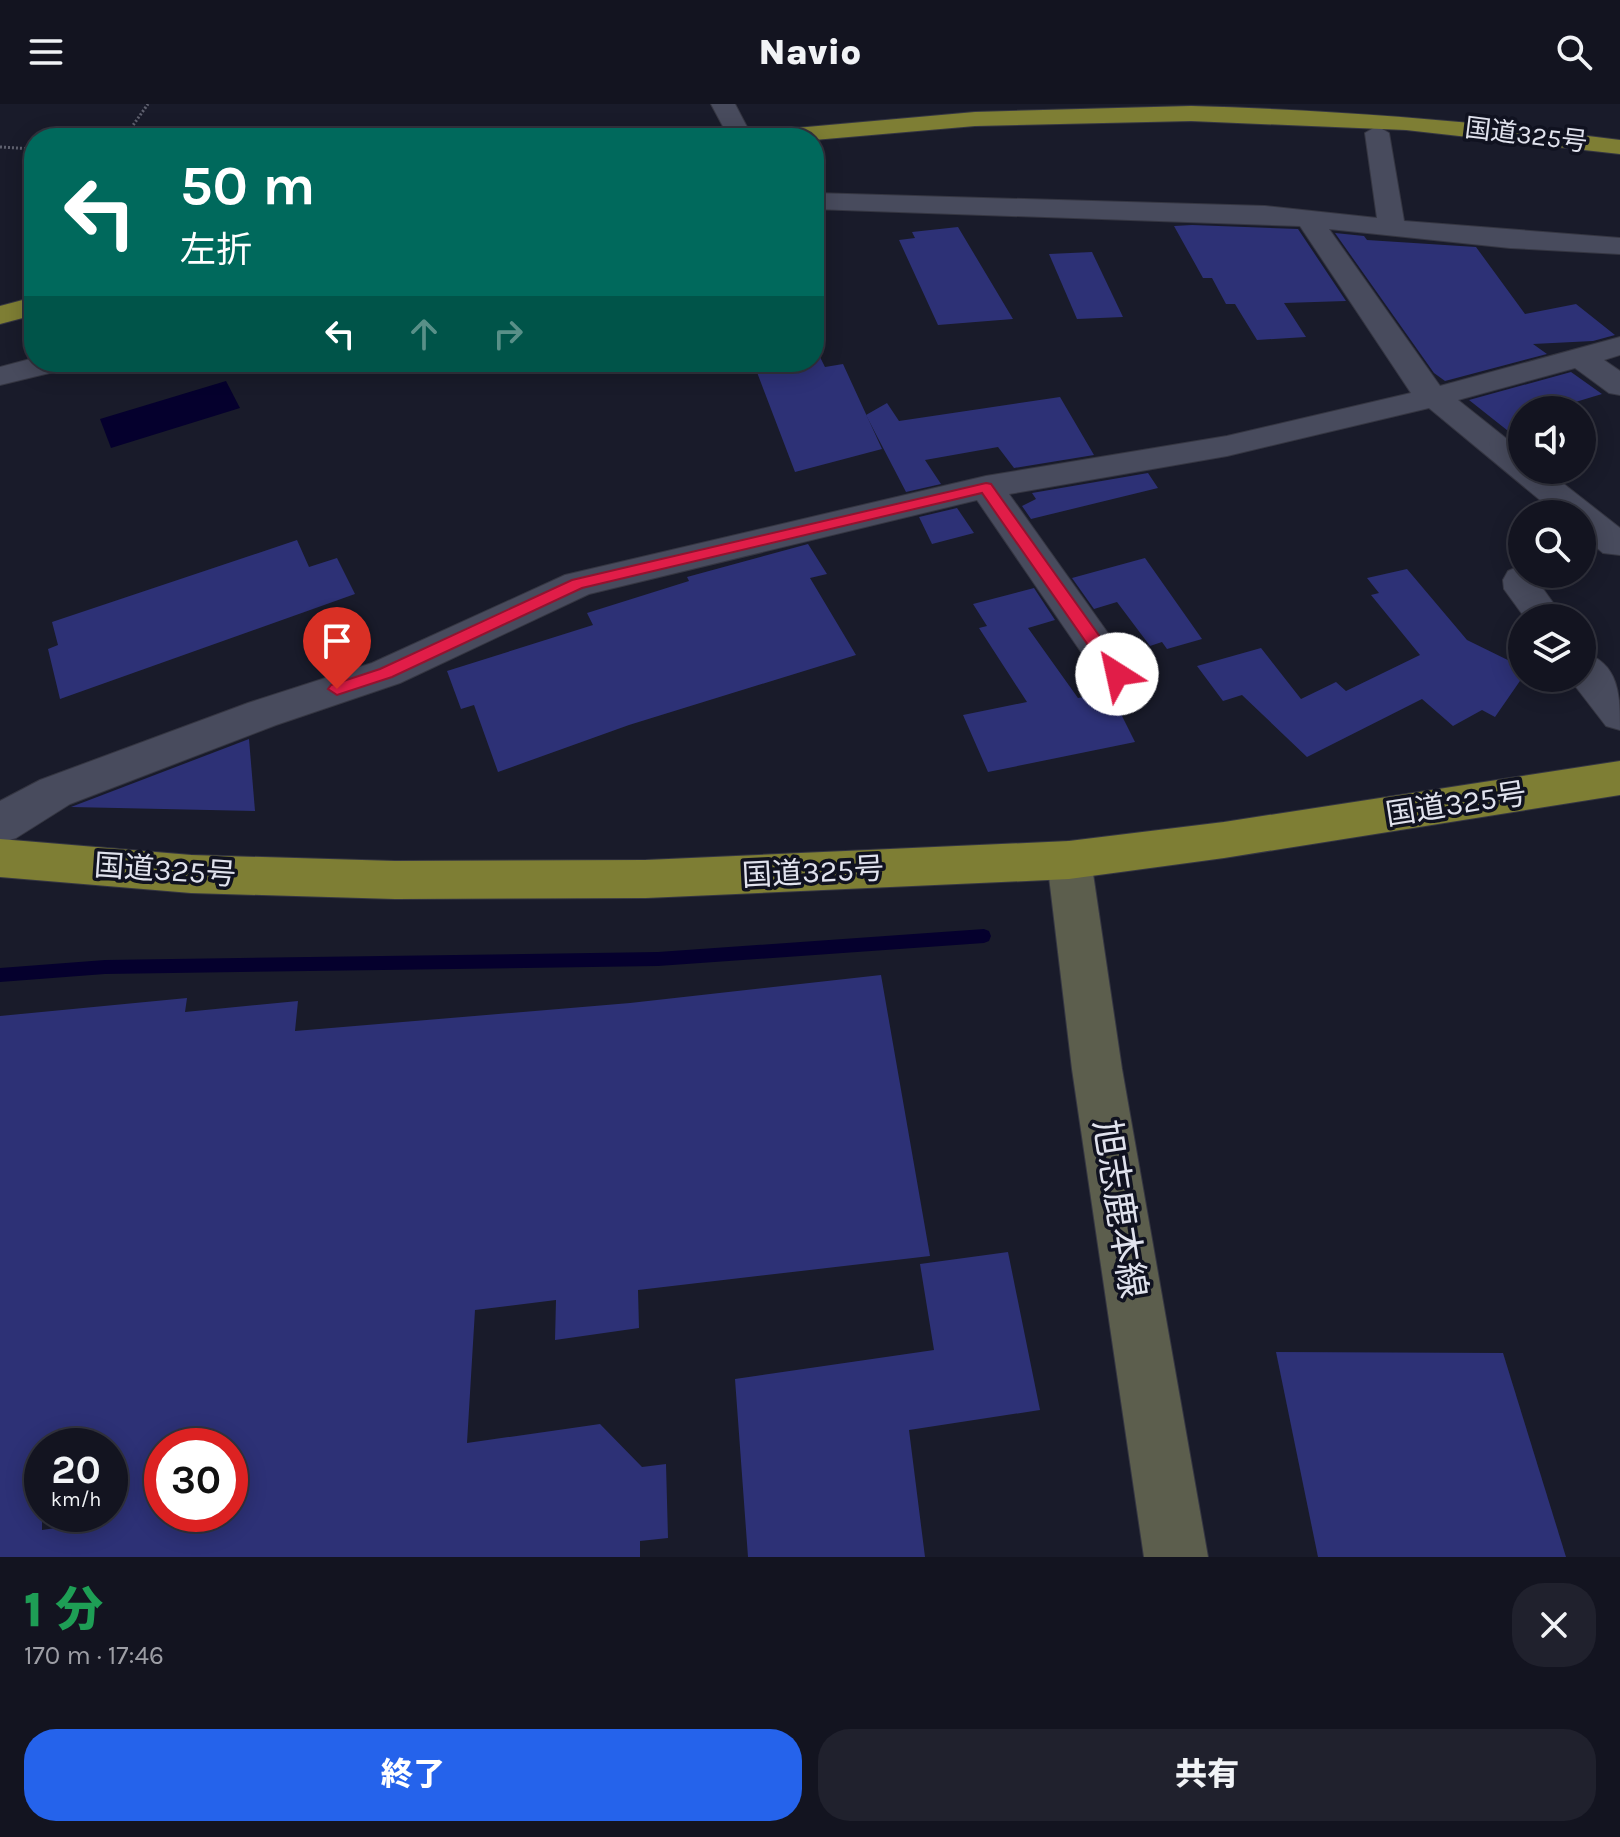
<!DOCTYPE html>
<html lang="ja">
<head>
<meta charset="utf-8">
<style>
  body { margin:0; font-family:Karla,"Noto Sans JP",sans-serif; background:#20212d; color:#f1f3f6; height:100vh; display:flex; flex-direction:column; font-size:30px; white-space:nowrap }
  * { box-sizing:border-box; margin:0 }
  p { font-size:26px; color:#9d9ea5 }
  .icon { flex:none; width:44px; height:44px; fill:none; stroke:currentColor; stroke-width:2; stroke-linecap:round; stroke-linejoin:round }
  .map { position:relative; height:1453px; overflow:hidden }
  .sheet { display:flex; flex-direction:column; background:#131420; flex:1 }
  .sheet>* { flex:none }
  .top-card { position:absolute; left:24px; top:24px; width:800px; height:244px; border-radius:32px; box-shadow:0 4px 20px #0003,0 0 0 2px #32333e; background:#00695c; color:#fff; overflow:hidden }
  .fabs { position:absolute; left:1508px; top:292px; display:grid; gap:16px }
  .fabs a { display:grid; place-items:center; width:88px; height:88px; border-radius:50%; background:#131420; box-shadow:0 4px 20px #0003,0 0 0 2px #32333e; font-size:40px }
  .speed { position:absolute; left:24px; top:1324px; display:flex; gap:16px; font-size:40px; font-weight:700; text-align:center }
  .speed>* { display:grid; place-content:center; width:104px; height:104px; border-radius:50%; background:#131420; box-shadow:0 4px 20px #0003,0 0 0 2px #32333e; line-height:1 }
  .speed small { font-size:20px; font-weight:400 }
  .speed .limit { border:12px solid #d22; background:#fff; color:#111 }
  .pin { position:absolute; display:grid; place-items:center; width:68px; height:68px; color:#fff; margin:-82px -34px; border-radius:50% 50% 50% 0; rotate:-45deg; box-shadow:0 0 8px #0007 }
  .pin .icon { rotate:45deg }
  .me { position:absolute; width:88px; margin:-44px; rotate:325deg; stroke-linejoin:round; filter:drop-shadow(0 0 6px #0008) }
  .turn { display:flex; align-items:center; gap:28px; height:168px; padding:0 24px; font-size:36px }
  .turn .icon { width:104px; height:104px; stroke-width:2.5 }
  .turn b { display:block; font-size:56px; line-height:68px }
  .lanes { display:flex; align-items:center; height:76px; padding:0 24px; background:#0003; justify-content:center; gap:40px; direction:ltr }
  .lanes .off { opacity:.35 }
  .round { display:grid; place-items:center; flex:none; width:84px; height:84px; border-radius:32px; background:#20212d }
  .overview { display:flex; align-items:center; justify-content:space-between; height:136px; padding:0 24px }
  h1 { font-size:48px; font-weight:800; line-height:60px; color:#1e9e55 }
  .primary-button { display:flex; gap:16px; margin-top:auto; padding:16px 24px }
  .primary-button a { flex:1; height:92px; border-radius:32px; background:#2563eb; color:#fff; font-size:32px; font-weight:800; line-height:92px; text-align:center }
  .primary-button a+a { background:#20212d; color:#f1f3f6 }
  header { display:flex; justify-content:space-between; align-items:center; height:104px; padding:0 24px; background:#131420; font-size:36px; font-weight:800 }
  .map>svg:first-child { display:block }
  .water { fill:#05002d }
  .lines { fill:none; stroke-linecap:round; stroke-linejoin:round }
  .stream { fill:#05002d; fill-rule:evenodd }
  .building { fill:#2d3176; fill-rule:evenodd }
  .minor-casing { stroke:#353642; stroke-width:2 }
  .secondary-casing { stroke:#353642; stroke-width:2 }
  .trunk-casing { stroke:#353642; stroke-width:2 }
  .path { stroke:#5f616f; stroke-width:3; stroke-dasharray:2 2; stroke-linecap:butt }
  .minor { fill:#484b5d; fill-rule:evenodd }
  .secondary { fill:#5c5e4d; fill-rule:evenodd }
  .trunk { fill:#7e7e34; fill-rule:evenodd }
  .route { fill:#e11d48; stroke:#92132f; stroke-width:2 }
  .labels { text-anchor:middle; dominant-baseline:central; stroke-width:7; stroke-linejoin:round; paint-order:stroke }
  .far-street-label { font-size:26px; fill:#e0e2ed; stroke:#101220 }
  .street-label { font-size:30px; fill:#e0e2ed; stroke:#101220 }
  .near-street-label { font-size:36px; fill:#e0e2ed; stroke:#101220 }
</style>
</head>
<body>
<header><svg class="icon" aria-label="menu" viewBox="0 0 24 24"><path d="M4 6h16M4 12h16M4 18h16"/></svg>Navio<svg class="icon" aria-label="search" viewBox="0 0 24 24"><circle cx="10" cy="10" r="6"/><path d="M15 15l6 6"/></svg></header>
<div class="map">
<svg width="1620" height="1453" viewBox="0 0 1620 1453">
  <rect width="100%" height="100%" fill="#191b2a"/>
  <!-- water -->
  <polygon class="water" points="226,277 240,304 111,344 100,315"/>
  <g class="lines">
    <!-- stream -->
    <polygon class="stream" points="984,825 989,827 991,832 989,837 984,839 658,862 105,870 0,878 0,864 105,856 658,848"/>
  </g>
  <!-- building -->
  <g class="building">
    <polygon points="1192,121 1298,125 1346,197 1284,199 1306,233 1257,236 1235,200 1226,200 1212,174 1203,174 1174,122"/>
    <polygon points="958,123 1013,215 938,221 899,136 915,134 912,128"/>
    <polygon points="1335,129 1364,132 1367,136 1476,143 1525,210 1576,200 1615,231 1593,237 1533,240 1547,250 1445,277 1434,269"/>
    <polygon points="1092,148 1123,213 1077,215 1049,150"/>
    <polygon points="820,253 825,263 843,260 882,345 795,368 755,263 814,258 814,254"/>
    <polygon points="1571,268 1602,290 1549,306 1522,306 1522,338 1469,296"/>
    <polygon points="1060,293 1094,351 1014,364 998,343 925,356 941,380 906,388 866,311 887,299 899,317"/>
    <polygon points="1148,369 1158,384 1031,415 1022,402 1036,395 1032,389"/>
    <polygon points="957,404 974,429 932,440 919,413"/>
    <polygon points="297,436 309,463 337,454 355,490 60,595 48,545 58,541 52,518"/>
    <polygon points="808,440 827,470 810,474 856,551 629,621 498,668 474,601 461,605 447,567 593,521 587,509 689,477 687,473"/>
    <polygon points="1145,454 1202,535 1167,545 1162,538 1150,542 1117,498 1094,505 1072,474"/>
    <polygon points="1407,465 1467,536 1520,562 1515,570 1522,574 1495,613 1482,606 1453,622 1422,595 1307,653 1242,591 1223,597 1197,562 1261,544 1301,595 1336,578 1346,587 1420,551 1371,491 1379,489 1367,474"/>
    <polygon points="1034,484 1055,516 1028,524 1078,594 1110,588 1135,638 988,668 963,611 1027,598 979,524 987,522 973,500"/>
    <polygon points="249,635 255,707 71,703"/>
    <path d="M881,871L930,1152L638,1186L639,1224L555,1236L556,1196L475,1206L467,1339L600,1320L642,1363L666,1360L668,1434L640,1437V1453H0V912L187,894L185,908L298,897L295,927L630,899ZM42,1342H110V1416L42,1426ZM162,1342H230V1410H162Z"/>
    <polygon points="1008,1148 1040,1306 909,1326 925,1453 748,1453 735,1275 934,1246 920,1160"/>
    <polygon points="1276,1248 1503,1249 1566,1453 1318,1453"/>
  </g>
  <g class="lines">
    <defs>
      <g id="minor">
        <polygon points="711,0 735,0 747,23 744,28 726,28"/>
        <polygon points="1377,22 1389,29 1404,117 1620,134 1620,150 1510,144 1329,125 1440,282 1620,233 1620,251 1604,256 1620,267 1620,291 1609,289 1575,264 1458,296 1522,347 1522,366 1546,366 1620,424 1620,451 1603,449 1582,431 1582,410 1557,410 1429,304 1227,352 1009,390 1137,570 1131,580 1117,585 1103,580 977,396 589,490 400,579 276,621 70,700 16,734 0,739 0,697 40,676 248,599 372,559 565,471 986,372 1227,332 1411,289 1300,122 814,105 814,89 1265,102 1377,114 1365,29"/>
        <polygon points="34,254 34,258 70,258 66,265 0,281 0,263"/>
        <polygon points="1522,461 1522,470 1553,470 1541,482 1564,514 1525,514 1504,485 1503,476 1508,467"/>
        <path d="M1582,548C1620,559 1620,592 1620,626L1606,622L1569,574H1582Z"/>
      </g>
      <polygon id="secondary" points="1069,737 1085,743 1091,756 1122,965 1208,1453 1144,1453 1072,965 1047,756 1053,743"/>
      <g id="trunk">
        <path d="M1191,2C1335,6 1477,17 1620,36V50L1406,26L1191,17L975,22L814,36L749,34L761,27L975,8Z"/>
        <polygon points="34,193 34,211 0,220 0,202"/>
        <polygon points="1620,657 1620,691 1224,754 1069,775 646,794 395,795 191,789 0,773 0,735 191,751 395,757 646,756 1069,737 1224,718"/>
      </g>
    </defs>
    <!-- minor casing -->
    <use href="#minor" class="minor-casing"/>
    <!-- secondary casing -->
    <use href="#secondary" class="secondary-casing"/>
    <!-- trunk casing -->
    <use href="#trunk" class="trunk-casing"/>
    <!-- path -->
    <g class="path">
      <polyline points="124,34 148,0"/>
      <polyline points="0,43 34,45"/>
    </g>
    <!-- minor -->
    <use href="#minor" class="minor"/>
    <!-- secondary -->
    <use href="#secondary" class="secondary"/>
    <!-- trunk -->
    <use href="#trunk" class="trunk"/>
  </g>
  <!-- route -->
  <polygon class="route" points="986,379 991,380 1123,565 1123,574 1111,574 982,389 582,484 392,573 337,591 328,585 331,581 380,565 572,476"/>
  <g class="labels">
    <!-- far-street labels -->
    <g class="far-street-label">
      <text transform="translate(1526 31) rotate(7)">国道325号</text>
    </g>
    <!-- street labels -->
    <g class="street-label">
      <text transform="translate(1456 700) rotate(-9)">国道325号</text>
      <text transform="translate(165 766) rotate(4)">国道325号</text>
      <text transform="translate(813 768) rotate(-3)">国道325号</text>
    </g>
    <!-- near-street labels -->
    <g class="near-street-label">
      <text transform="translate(1120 1105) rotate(81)">旭志鹿本線</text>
    </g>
  </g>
</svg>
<div class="fabs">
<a><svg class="icon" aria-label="sound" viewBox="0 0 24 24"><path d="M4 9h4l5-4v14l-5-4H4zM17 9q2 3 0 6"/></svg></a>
<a><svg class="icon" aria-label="search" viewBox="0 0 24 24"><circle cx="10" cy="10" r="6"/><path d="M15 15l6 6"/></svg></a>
<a><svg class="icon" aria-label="layers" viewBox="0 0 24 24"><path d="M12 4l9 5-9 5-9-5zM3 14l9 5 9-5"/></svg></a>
</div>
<div class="speed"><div>20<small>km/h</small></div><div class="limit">30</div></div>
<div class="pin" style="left:337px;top:585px;background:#d93025"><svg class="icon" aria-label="arrive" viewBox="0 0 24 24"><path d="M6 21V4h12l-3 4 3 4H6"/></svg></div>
<svg class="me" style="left:1117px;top:570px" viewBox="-20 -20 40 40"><circle r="19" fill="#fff"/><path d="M0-13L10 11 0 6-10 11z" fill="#e11d48"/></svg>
<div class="top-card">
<div class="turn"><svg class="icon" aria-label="left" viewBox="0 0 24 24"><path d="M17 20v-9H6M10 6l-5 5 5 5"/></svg><div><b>50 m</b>左折</div></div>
<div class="lanes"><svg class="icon" aria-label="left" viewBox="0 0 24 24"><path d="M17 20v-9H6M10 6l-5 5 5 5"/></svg><svg class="icon off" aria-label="ahead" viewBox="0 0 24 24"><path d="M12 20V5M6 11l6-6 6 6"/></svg><svg class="icon off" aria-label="right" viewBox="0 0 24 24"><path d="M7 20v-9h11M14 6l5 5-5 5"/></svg></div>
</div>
</div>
<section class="sheet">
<div class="overview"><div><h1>1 分</h1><p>170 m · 17:46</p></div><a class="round"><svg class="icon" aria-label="close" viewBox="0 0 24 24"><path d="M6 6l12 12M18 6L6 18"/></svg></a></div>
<div class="primary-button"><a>終了</a><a>共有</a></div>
</section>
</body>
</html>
